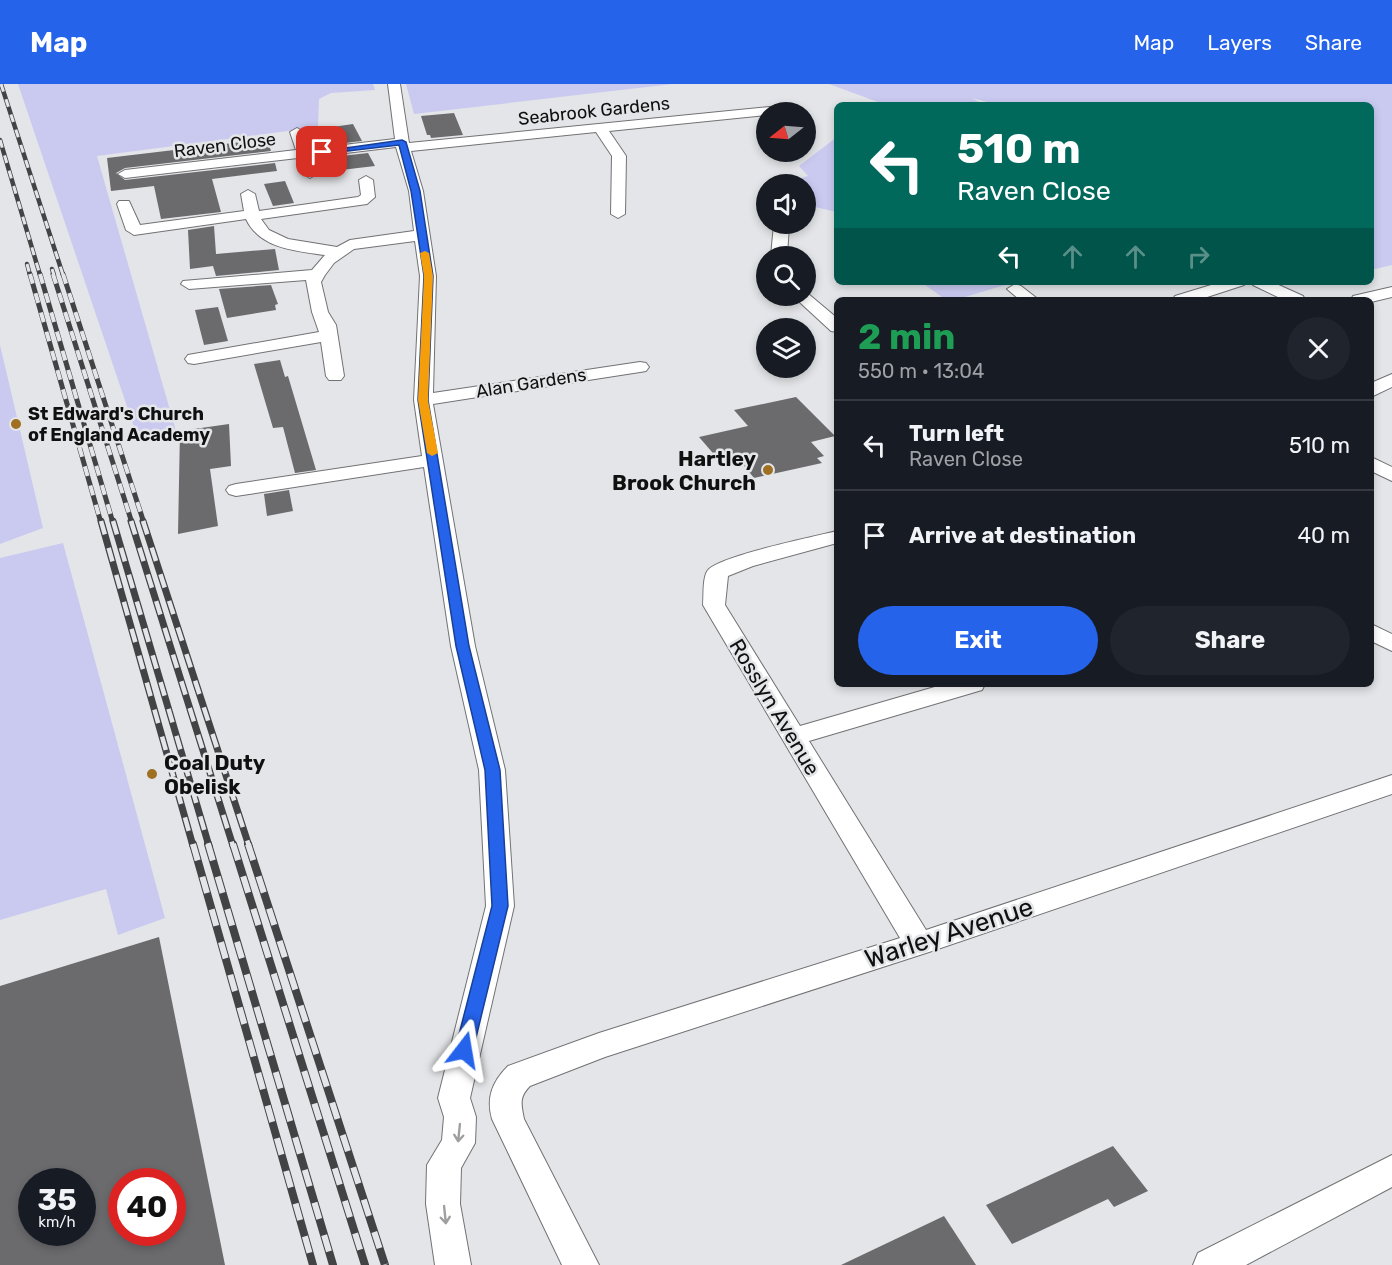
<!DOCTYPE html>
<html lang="en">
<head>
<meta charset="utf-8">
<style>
  body { margin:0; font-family:Rubik,sans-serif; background:#20242c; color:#f1f3f6; height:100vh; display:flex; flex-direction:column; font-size:22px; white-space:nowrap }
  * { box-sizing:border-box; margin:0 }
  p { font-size:20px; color:#9ea1a6 }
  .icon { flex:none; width:33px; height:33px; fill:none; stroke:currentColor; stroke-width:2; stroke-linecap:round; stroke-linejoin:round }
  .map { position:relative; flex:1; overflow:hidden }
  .drawer { position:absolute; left:834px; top:213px; width:540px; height:390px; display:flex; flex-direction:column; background:#171b24; border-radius:9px; box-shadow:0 3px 9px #0003 }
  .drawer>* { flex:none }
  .hud { position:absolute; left:834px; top:18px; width:540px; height:183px; border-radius:9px; box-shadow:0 3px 9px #0003; background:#00695c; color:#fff; overflow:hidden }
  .needle { width:39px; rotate:253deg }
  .controls { position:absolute; left:756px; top:18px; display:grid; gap:12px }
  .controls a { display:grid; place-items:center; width:60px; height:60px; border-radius:50%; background:#171b24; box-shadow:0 3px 9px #0003; font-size:30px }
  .speed { position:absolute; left:18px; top:1084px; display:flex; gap:12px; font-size:30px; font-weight:700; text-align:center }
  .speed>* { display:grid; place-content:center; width:78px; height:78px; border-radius:50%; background:#171b24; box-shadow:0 3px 9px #0003; line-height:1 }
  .speed small { font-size:15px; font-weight:400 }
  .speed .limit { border:9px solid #d22; background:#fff; color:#111 }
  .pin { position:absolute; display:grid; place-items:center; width:51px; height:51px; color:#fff; margin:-26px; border-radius:12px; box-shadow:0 3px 9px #0006 }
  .me { position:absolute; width:66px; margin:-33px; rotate:14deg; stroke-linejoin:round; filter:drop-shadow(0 0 4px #0008) }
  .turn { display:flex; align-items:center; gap:21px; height:126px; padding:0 24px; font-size:27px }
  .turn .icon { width:78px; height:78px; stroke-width:2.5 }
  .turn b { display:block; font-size:42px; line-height:51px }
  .lanes { display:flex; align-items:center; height:57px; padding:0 24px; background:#0003; justify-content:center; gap:30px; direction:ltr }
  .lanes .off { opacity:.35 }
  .round { display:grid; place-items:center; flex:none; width:63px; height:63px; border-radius:32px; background:#20242c }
  .summary { display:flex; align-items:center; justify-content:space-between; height:102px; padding:0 24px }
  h1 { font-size:36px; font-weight:700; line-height:45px; color:#1e9e55 }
  .primary-button { display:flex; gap:12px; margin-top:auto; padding:12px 24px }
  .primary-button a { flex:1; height:69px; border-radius:36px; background:#2563eb; color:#fff; font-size:24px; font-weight:700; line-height:69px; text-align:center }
  .primary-button a+a { background:#20242c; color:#f1f3f6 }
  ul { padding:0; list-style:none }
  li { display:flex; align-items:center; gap:18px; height:90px; padding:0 24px; border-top:2px solid #363941 }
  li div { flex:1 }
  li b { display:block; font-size:22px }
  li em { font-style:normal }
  header { display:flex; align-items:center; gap:36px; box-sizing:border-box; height:84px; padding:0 30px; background:#2563eb; color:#fff }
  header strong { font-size:28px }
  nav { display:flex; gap:33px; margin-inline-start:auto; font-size:21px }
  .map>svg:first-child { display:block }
  .green { fill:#cacaf1 }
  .building { fill:#6b6b6e; fill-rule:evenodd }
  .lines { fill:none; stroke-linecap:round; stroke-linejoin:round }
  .minor-casing { stroke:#727275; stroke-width:2 }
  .minor { fill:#fff; fill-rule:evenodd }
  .rail-far3-casing { stroke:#424344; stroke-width:4.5 }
  .rail-far2-casing { stroke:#424344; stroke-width:5 }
  .rail-far1-casing { stroke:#424344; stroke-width:7 }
  .rail-casing { stroke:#424344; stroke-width:8 }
  .rail-far3 { stroke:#e4e5e8; stroke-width:3; stroke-dasharray:8; stroke-linecap:butt }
  .rail-far2 { stroke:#e4e5e8; stroke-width:4; stroke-dasharray:10; stroke-linecap:butt }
  .rail-far1 { stroke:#e4e5e8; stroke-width:4.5; stroke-dasharray:14; stroke-linecap:butt }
  .rail { stroke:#e4e5e8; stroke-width:6; stroke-dasharray:17; stroke-linecap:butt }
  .oneway { stroke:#9f9fa0 }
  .route { fill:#2563eb; stroke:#184099; stroke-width:1.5 }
  .slow { fill:#f59e0b }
  .poi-dot { fill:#9f6f22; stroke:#e4e5e8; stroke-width:2 }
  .labels { text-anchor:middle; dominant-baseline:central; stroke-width:5; stroke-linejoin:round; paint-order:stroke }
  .far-street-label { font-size:18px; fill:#101011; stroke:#e4e5e8 }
  .far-poi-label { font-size:18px; font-weight:bold; fill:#101011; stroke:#e4e5e8; text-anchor:start }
  .poi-label { font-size:21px; font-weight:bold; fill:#101011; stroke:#e4e5e8; text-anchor:end }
  .street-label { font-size:21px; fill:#101011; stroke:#e4e5e8 }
  .near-street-label { font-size:26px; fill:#101011; stroke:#e4e5e8 }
</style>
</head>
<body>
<header>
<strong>Map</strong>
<nav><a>Map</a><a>Layers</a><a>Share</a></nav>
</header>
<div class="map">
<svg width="1392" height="1181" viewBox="0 0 1392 1181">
  <rect width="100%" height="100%" fill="#e4e5e8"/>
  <!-- green -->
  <g class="green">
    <polygon points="18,0 373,0 375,6 331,9 319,15 318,43 97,72 176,347 137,352"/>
    <polygon points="406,0 673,0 414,30"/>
    <polygon points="829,0 1392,0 1392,181 1371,186 1371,21 998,21 972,14 984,21 886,21"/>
    <polygon points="837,53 837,128 806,121 806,100 781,100 808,92 799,82"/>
    <polygon points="921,198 1015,198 955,216 946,216"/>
    <polygon points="0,261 43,444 0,460"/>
    <polygon points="63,459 165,834 118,851 106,805 0,836 0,474"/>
  </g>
  <!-- building -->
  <g class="building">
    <polygon points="454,29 463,51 431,54 430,51 427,51 421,32"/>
    <polygon points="353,40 362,57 327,61 319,45"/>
    <polygon points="267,55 271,67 125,84 116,89 125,96 275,79 277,87 212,95 221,128 161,135 154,102 111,107 107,74"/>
    <polygon points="368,69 375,82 341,86 333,73"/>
    <polygon points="285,97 294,119 273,122 264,100"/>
    <polygon points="214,142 216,170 275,165 279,186 216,192 213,182 190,185 188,146"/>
    <polygon points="271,201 278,220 275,221 276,226 227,234 219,205"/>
    <polygon points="218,223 228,257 204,261 195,226"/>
    <polygon points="280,276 285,293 288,292 316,386 295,389 283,343 273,344 254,280"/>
    <polygon points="796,313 835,352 811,358 824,372 817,374 822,379 754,394 736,372 718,375 699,353 748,342 734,326"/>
    <polygon points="229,340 231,382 210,385 218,442 178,450 180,347"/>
    <polygon points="289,406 293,427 267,432 264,410"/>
    <path d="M159,853L225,1181H0V902ZM32,1098H82V1149H32ZM122,1098H172V1149H122Z"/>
    <polygon points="1113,1062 1148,1107 1114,1123 1108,1115 1012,1160 986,1121"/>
    <polygon points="944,1132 976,1181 841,1181"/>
  </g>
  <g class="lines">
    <defs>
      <g id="minor">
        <path d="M388,0H400L409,59L789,21L795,25L790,28H766V31L609,47L626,72L625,130L618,134L611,130L612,72L596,48L411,67L423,107L436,192L433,309L640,278L646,279L649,283L646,287L640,288L433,320L475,562L505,686L514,822L470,1014L476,1033L475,1059L461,1084L460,1120L471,1181H435L426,1120L427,1081L442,1056L444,1033L438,1014L486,822L479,686L451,562L424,383L236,412L229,410L226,406L229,402L236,400L422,372L414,316L420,192L415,157L354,165L334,179L325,191L321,198L328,228L336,241L344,292L341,296H329L326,292L321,258L194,280L188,279L185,275L188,271L319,248L312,228L306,196L189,205L181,200L183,197L312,186L325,171C297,167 260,165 246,135L134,151L126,146L117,120L119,117H129L140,141L244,127L241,110L248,106L255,110L259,127L358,113L361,111L359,96L366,92L373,96L375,113L367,120L261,135L269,146L288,155L337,163L350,156L414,147L409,107L396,63L312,73L317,90L310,94L303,90L298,74L125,94L118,90L125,86L296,66L290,48L297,44L304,48L309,65L395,55Z"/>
        <polygon points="774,140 789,141 787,172 771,172"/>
        <polygon points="1221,198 1246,198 1244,201 1198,216 1173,216 1175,212"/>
        <polygon points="1251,198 1272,198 1303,212 1305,216 1284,216 1253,201"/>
        <polygon points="1015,200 1021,202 1039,216 1020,216 1007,205"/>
        <polygon points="1392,203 1392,213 1371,218 1371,216 1351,216 1353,212"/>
        <polygon points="806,208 837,234 837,248 831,247 793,212 806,212"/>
        <polygon points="1392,290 1392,303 1371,313 1371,299"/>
        <polygon points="1371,373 1392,383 1392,397 1371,387"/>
        <path d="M837,447V459L753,482L728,492L725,521L800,642L945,600H985L982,606L809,657L926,846L1392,691V710L929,868L605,973L530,1002C519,1013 521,1020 524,1035L599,1181H562L492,1035C486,1014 492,998 508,982L599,949L900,854L703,521C704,512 702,491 709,485C725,471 812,453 837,447Z"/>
        <polygon points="1371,540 1392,550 1392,567 1371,557"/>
        <polygon points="1392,1071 1392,1103 1246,1181 1193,1181 1198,1169"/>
      </g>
    </defs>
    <!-- minor casing -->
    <use href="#minor" class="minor-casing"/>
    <!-- minor -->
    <use href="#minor" class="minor"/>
    <defs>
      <g id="rail-far3">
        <polyline points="1,0 63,191"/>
        <polyline points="0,56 40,191"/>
        <polyline points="27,180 30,191"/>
        <polyline points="52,185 54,191"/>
      </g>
      <g id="rail-far2">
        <polyline points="30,190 101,439"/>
        <polyline points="40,190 113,439"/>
        <polyline points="53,190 132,439"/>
        <polyline points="63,190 144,439"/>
      </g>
      <g id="rail-far1">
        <polyline points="101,437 193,762"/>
        <polyline points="113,437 209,762"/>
        <polyline points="131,437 233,762"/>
        <polyline points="143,437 249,762"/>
      </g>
      <g id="rail">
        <polyline points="193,760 313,1181"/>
        <polyline points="208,760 333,1181"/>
        <polyline points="233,760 365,1181"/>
        <polyline points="248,760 385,1181"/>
      </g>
    </defs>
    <!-- rail-far3 casing -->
    <use href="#rail-far3" class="rail-far3-casing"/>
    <!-- rail-far2 casing -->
    <use href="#rail-far2" class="rail-far2-casing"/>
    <!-- rail-far1 casing -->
    <use href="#rail-far1" class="rail-far1-casing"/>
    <!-- rail casing -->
    <use href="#rail" class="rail-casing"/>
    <!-- rail-far3 -->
    <use href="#rail-far3" class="rail-far3"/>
    <!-- rail-far2 -->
    <use href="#rail-far2" class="rail-far2"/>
    <!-- rail-far1 -->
    <use href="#rail-far1" class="rail-far1"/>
    <!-- rail -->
    <use href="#rail" class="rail"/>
  </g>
  <!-- one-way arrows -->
  <defs><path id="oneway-shaft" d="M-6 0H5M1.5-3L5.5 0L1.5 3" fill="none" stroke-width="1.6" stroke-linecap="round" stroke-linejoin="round" transform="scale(1.5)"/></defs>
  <g class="oneway">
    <use href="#oneway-shaft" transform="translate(459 1049) rotate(96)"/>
    <use href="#oneway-shaft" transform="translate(445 1131) rotate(84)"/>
  </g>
  <!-- route -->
  <polygon class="route" points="402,56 406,58 420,107 433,192 428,316 469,562 500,686 508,822 473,966 470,971 464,973 457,971 455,966 492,822 485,686 456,562 418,316 424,192 411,107 399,61 322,70 318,68"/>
  <!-- slow -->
  <polygon class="slow" points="425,167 429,169 433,192 428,316 438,369 432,372 427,369 418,316 424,192 420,169"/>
  <!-- markers -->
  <g class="poi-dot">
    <circle cx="16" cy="340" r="6"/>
    <circle cx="768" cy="386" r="6"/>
    <circle cx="152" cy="690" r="6"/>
  </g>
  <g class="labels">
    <!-- far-street labels -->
    <g class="far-street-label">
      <text transform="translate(594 27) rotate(-6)">Seabrook Gardens</text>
      <text transform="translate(225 61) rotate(-7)">Raven Close</text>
      <text transform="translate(531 299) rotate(-9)">Alan Gardens</text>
    </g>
    <!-- far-poi labels -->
    <g class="far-poi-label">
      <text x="28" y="330">St Edward's Church<tspan x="28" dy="21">of England Academy</tspan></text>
    </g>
    <!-- poi labels -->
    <g class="poi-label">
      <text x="756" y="374">Hartley<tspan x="756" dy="24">Brook Church</tspan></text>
      <text x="164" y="678" text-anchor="start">Coal Duty<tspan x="164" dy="24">Obelisk</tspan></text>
    </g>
    <!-- street labels -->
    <g class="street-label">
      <text transform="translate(775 623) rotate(59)">Rosslyn Avenue</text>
    </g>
    <!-- near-street labels -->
    <g class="near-street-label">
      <text transform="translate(949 849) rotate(-18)">Warley Avenue</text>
    </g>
  </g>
</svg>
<div class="controls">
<a><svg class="needle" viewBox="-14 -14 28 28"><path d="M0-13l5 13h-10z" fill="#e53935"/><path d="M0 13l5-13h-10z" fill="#9ea1a6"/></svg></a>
<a><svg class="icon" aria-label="sound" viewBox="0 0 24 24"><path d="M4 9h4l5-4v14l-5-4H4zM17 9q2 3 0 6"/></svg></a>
<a><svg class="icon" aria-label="search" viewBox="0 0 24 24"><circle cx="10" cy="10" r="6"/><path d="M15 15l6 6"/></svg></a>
<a><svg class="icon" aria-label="layers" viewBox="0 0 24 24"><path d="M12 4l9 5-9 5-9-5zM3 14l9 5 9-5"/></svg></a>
</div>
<div class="speed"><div>35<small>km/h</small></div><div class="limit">40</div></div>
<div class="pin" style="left:322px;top:68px;background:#d93025"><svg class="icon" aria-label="arrive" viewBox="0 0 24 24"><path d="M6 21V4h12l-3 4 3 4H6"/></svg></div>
<svg class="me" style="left:464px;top:966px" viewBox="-20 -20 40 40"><path d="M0-17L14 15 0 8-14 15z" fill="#2563eb" stroke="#fff" stroke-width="4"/></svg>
<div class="hud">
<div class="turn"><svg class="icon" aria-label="left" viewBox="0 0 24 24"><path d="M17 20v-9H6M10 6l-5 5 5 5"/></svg><div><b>510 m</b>Raven Close</div></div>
<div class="lanes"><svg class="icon" aria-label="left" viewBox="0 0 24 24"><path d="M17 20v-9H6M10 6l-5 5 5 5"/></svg><svg class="icon off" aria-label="ahead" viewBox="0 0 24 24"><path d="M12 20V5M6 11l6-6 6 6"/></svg><svg class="icon off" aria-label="ahead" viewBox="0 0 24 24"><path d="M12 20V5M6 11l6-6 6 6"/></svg><svg class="icon off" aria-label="right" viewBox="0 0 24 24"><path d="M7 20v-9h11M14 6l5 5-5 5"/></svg></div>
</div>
<section class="drawer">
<div class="summary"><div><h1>2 min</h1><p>550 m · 13:04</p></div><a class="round"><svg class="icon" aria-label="close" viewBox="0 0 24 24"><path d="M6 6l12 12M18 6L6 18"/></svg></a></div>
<ul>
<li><svg class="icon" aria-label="left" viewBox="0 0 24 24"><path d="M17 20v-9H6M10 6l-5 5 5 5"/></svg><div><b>Turn left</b><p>Raven Close</p></div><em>510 m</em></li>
<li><svg class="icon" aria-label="arrive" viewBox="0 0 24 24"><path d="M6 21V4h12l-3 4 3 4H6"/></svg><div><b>Arrive at destination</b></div><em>40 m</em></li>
</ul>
<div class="primary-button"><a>Exit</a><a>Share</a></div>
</section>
</div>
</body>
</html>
